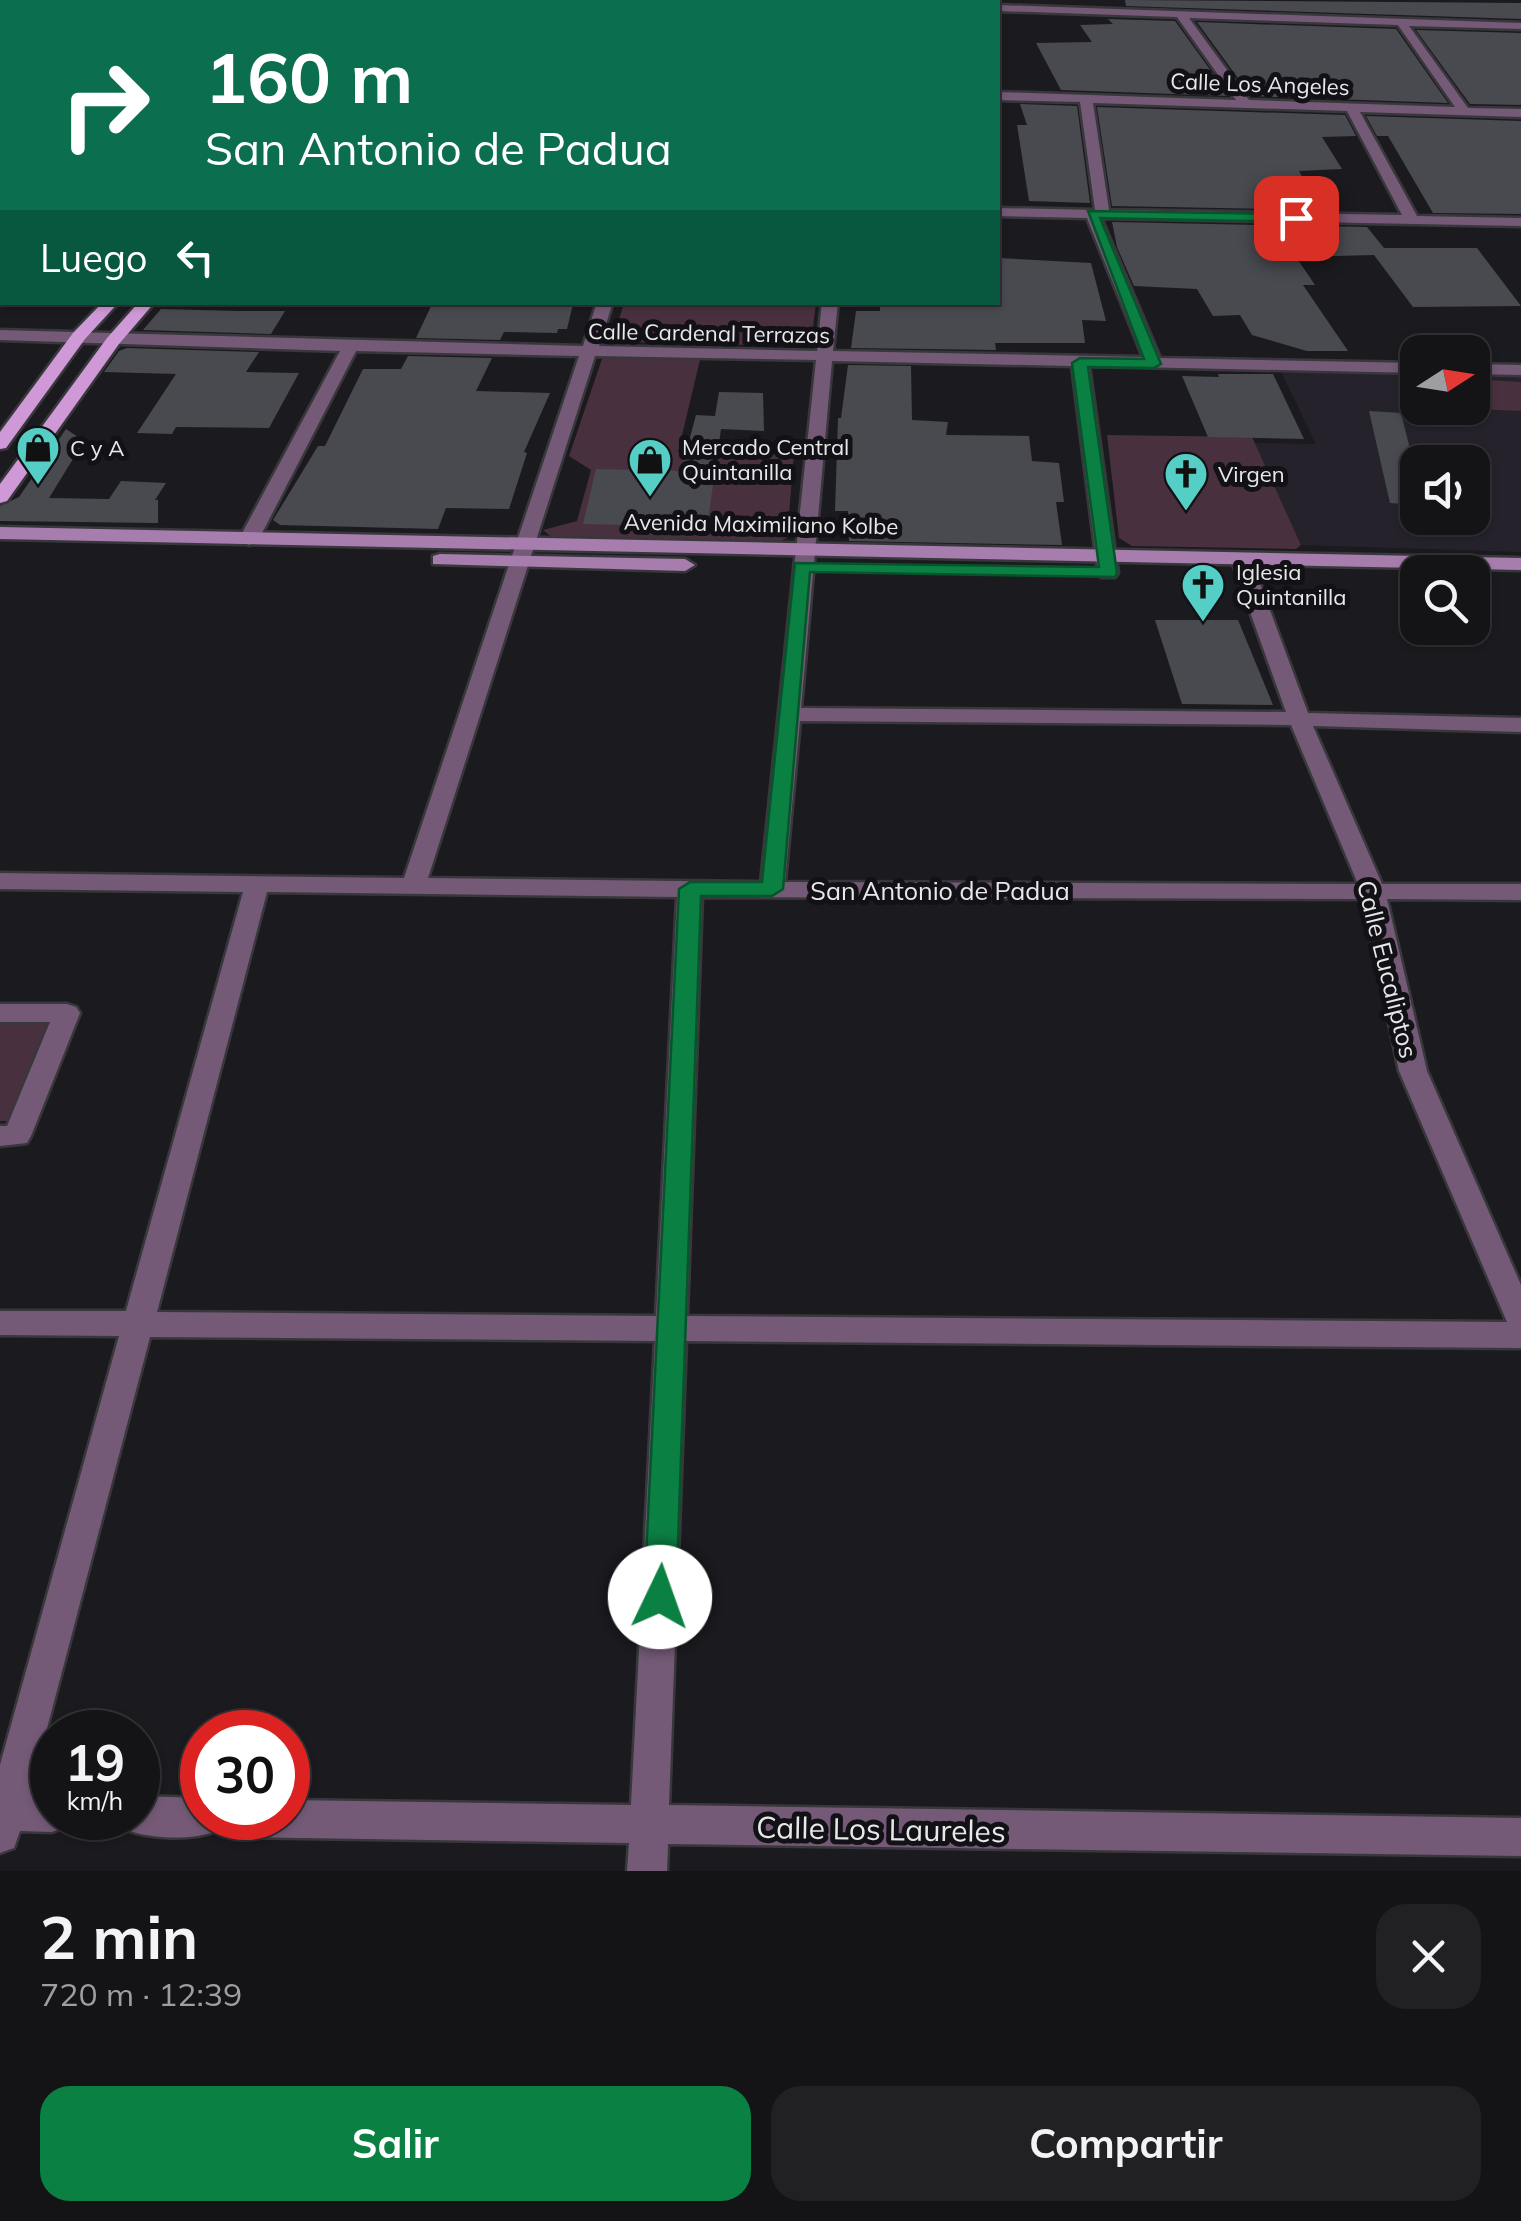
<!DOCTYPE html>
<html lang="es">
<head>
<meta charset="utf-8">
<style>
  body { margin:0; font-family:Mulish,sans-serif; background:#212124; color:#f1f3f6; height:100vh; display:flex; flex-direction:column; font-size:38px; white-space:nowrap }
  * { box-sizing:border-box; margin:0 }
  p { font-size:32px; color:#9d9ea1 }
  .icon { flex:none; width:55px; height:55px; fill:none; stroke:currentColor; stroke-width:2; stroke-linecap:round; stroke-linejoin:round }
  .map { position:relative; height:1871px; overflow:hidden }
  .drawer { display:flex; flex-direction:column; background:#141417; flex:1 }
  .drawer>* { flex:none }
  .guide { position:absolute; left:0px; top:0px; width:1000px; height:305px; box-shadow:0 2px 8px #0004,0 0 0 2px #333336; background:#0b6e4f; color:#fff; overflow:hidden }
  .needle { width:65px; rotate:78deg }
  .tools { position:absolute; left:1400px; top:335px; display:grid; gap:20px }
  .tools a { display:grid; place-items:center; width:90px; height:90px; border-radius:20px; background:#141417; box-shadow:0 2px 8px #0004,0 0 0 2px #333336; font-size:50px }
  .speed { position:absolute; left:30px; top:1710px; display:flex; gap:20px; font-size:50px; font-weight:700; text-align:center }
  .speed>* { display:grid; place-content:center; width:130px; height:130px; border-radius:50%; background:#141417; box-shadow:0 2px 8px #0004,0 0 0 2px #333336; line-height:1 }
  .speed small { font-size:25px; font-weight:400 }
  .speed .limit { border:15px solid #d22; background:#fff; color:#111 }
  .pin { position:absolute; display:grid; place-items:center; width:85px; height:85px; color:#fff; margin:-42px; border-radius:20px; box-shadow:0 5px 15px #0006 }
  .me { position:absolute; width:110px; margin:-55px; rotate:3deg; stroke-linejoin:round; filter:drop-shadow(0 0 8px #0008) }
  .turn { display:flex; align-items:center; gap:35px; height:210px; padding:0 40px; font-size:45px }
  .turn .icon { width:130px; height:130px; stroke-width:2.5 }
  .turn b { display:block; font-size:70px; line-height:85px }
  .then { display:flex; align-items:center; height:95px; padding:0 40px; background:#0003; gap:20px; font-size:38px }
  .round { display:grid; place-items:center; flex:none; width:105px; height:105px; border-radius:30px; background:#212124 }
  .head { display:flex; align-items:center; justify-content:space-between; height:170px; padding:0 40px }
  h1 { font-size:60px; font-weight:700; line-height:75px }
  .primary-button { display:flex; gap:20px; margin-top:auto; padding:20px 40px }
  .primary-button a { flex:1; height:115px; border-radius:30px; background:#0b8043; color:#fff; font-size:40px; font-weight:700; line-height:115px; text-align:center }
  .primary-button a+a { background:#212124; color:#f1f3f6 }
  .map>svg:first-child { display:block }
  .built { fill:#25222c; fill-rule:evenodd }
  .green { fill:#49303e }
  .building { fill:#494a50 }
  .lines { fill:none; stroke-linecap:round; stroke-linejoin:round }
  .service-casing { stroke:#38373b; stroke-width:4 }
  .minor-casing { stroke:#38373b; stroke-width:5 }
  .secondary-casing { stroke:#38373b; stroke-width:5 }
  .primary-casing { stroke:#38373b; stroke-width:5 }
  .service { fill:#745a77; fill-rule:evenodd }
  .minor { fill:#745a77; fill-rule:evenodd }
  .secondary { fill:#a77dad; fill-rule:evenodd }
  .primary { fill:#cf99d7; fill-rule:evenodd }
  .route { fill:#0b8043; stroke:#07532c; stroke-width:2.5 }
  .labels { text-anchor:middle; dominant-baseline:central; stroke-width:10; stroke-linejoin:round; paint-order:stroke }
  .far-street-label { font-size:22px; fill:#e8e7ea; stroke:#121115 }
  .far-poi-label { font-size:22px; fill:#e8e7ea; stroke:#121115; text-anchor:start }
  .street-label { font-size:25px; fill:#e8e7ea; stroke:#121115 }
  .near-street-label { font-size:30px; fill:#e8e7ea; stroke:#121115 }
</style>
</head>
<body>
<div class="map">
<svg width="1521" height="1871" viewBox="0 0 1521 1871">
  <rect width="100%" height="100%" fill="#1b1a1f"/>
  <!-- built -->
  <path class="built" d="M1281,372L1417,375L1418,408H1472L1473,376L1521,377V552L1301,545L1254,443L1316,444ZM1418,462H1472V518H1418Z"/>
  <!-- green -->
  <g class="green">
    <polygon points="624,303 624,302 816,303 811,343 801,346 621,342 613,339"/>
    <polygon points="603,356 700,360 678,452 794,454 787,538 771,546 554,539 543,530 577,521 591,470 569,456"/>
    <polygon points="1472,379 1521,382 1521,411 1478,409"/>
    <polygon points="1107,435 1252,437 1301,545 1296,549 1132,546 1119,538"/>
    <polygon points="48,1022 9,1121 0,1121 0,1023"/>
  </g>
  <!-- building -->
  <g class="building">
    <polygon points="1125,0 1521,3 1521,19 1126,6"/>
    <polygon points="1108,19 1175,21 1229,96 1061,90 1036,43 1092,42 1080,25 1113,24"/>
    <polygon points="1197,22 1396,29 1448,103 1251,96"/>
    <polygon points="1416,30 1521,33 1521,105 1470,104"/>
    <polygon points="1020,104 1077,106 1090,203 1029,201 1017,125 1027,125"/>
    <polygon points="1097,107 1345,115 1356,136 1322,137 1342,169 1299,171 1321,210 1112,206"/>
    <polygon points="1366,116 1521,121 1521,214 1433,213 1388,136 1377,136"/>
    <polygon points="1112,222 1367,227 1384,248 1477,248 1521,306 1413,307 1374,255 1296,257 1315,285 1303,285 1348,351 1307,351 1252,335 1240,315 1213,316 1197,289 1134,286 1117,247"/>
    <polygon points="998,258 1091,263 1106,321 1082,320 1085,343 995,343 996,350 851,348 856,311 880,311 880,302 998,302"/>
    <polygon points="433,302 545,302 573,304 567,329 558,329 557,333 504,332 500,340 416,338"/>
    <polygon points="161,309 239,311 285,311 271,334 143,330"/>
    <polygon points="127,348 259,352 246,372 299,373 269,428 176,427 172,434 137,433 176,374 104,372 119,351"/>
    <polygon points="408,356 492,358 476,391 550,393 524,452 527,453 509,509 446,508 438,529 280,525 273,520 318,446 325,446 363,369 401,369"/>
    <polygon points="848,365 911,366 912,420 948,422 946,435 1029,436 1032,461 1059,463 1064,502 1056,502 1062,545 849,541 848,511 835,511 838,418 841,418"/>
    <polygon points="1218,374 1273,374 1304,439 1208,437 1182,376 1219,377"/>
    <polygon points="719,392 763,393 764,431 721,429 707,527 583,524 596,469 681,471 696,415 715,416"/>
    <polygon points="1369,411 1401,413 1418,481 1418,505 1390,503"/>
    <polygon points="66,429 84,441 49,498 109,499 121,481 166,483 155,500 158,500 158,523 0,521 0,506 19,497"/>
    <polygon points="1155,620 1238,620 1273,705 1182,704"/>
  </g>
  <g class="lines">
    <defs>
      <g id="service">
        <rect x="0" y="30" width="2" height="5"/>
        <rect x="0" y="142" width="2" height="6"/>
      </g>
      <g id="minor">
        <polygon points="755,0 844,0 845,2 757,2"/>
        <path d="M998,5L1521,23V29L1409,26L1468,108L1521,109V117L1360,112L1417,216L1521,218V226L1101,218L1160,358L1418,363V373L1089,366L1118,573L1115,577H1101L1098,573L1072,366L832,361L801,708L1286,712L1231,559L1241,553L1251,559L1308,713L1521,718V732L1313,726L1382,884H1521V900L1387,899L1427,1071L1521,1285V1348L686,1341L669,1805L1521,1818V1856L668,1844L667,1871H627L629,1843L241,1837L227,1832L222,1818H288V1800L631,1805L655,1341L150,1337L30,1793L52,1794V1818H69L66,1827L52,1832L20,1831L14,1848L0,1853V1765L119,1336L0,1335V1311H126L243,892L0,889V873L404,878L579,356L356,351L259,539L249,545L239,539L340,351L0,340V330L583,346L597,302H613L599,346L817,351L822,302H838L833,351L1143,357L1087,218L998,216V208L1095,210L1080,102L998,100V92L1236,100L1177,17L998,11ZM1189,18L1398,25L1455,107L1249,100ZM1093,103L1347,111L1402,215L1109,210ZM595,356L816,360L761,882L428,878ZM800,721L1291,725L1358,884L785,882ZM267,892L677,897L656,1316L157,1312ZM702,897L1363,899L1399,1071L1507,1322L687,1316Z"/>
        <polygon points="0,60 2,61 2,67 0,68"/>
        <rect x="0" y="181" width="2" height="8"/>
        <polygon points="1472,364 1521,365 1521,375 1472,374"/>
        <polygon points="0,1004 67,1004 76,1007 80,1013 31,1136 27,1143 0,1146 0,1126 7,1126 50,1022 0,1022"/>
        <path d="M138,1796L202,1798V1818H221L216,1831C191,1841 149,1839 124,1829L120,1818H138Z"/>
      </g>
      <g id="secondary">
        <polygon points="0,527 1521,558 1521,570 0,539"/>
        <polygon points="440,554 685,559 695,565 685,571 433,564 433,556"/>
      </g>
      <g id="primary">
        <polygon points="103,302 119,302 85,339 6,448 0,449 0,432 73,333"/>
        <polygon points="139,302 155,302 119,344 7,501 0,503 0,484 107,338"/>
      </g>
    </defs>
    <!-- service casing -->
    <use href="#service" class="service-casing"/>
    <!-- minor casing -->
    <use href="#minor" class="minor-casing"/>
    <!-- secondary casing -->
    <use href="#secondary" class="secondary-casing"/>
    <!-- primary casing -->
    <use href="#primary" class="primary-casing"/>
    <!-- service -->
    <use href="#service" class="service"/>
    <!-- minor -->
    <use href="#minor" class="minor"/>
    <!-- secondary -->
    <use href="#secondary" class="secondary"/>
    <!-- primary -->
    <use href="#primary" class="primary"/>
  </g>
  <!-- route -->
  <polygon class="route" points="1088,211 1296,214 1303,218 1296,222 1100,218 1161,364 1154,368 1088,367 1117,573 1115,577 810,572 783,889 772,896 701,896 676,1597 672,1608 660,1612 649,1608 644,1597 679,889 690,882 762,882 795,563 1099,567 1072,363 1080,358 1144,359"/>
  <!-- icons -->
  <defs>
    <symbol id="shop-pin" viewBox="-11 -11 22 30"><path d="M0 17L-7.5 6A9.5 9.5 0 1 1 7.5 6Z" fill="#55cec5" stroke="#121115"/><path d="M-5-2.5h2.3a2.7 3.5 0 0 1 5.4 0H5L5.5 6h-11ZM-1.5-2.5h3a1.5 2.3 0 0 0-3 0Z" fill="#111"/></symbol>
    <symbol id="church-pin" viewBox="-11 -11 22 30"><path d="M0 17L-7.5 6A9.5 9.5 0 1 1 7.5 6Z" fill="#55cec5" stroke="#121115"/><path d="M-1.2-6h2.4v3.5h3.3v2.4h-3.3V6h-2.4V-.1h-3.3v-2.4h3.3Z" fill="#111"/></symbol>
  </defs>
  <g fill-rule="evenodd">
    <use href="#shop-pin" x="13" y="423" width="50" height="68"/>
    <use href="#shop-pin" x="625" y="435" width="50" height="68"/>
    <use href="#church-pin" x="1161" y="449" width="50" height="68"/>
    <use href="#church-pin" x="1178" y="560" width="50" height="68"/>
  </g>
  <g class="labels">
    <!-- far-street labels -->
    <g class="far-street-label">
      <text transform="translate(1260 84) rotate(2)">Calle Los Angeles</text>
      <text transform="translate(709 333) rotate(1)">Calle Cardenal Terrazas</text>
      <text transform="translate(761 524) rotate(1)">Avenida Maximiliano Kolbe</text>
    </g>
    <!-- far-poi labels -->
    <g class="far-poi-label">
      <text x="682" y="447">Mercado Central<tspan x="682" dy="25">Quintanilla</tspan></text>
      <text x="70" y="448">C y A</text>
      <text x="1218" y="474">Virgen</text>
      <text x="1236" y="572">Iglesia<tspan x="1236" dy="25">Quintanilla</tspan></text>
    </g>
    <!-- street labels -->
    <g class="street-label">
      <text x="940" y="890">San Antonio de Padua</text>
      <text transform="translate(1388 969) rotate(76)">Calle Eucaliptos</text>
    </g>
    <!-- near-street labels -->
    <g class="near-street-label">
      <text transform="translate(881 1829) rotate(1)">Calle Los Laureles</text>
    </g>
  </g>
</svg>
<div class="tools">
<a><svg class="needle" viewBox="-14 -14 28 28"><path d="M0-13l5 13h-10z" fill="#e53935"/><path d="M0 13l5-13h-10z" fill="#9d9ea1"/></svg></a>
<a><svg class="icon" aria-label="sound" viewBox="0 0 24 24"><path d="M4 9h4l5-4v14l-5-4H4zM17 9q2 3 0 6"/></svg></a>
<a><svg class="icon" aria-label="search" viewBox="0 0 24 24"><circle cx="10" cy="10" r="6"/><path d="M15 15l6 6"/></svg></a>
</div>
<div class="speed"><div>19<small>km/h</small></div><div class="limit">30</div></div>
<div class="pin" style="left:1296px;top:218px;background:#d93025"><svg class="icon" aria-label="arrive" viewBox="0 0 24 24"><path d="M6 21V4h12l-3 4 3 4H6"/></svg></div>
<svg class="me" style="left:660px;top:1597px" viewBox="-20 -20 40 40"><circle r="19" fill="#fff"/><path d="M0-13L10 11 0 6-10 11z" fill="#0b8043"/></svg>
<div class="guide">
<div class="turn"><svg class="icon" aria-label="right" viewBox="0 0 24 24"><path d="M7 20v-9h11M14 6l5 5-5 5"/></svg><div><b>160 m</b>San Antonio de Padua</div></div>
<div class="then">Luego<svg class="icon" aria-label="left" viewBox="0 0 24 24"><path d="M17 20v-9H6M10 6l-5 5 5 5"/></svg></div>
</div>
</div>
<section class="drawer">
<div class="head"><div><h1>2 min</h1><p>720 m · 12:39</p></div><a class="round"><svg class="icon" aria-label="close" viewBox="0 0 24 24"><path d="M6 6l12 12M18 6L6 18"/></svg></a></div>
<div class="primary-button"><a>Salir</a><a>Compartir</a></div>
</section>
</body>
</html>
